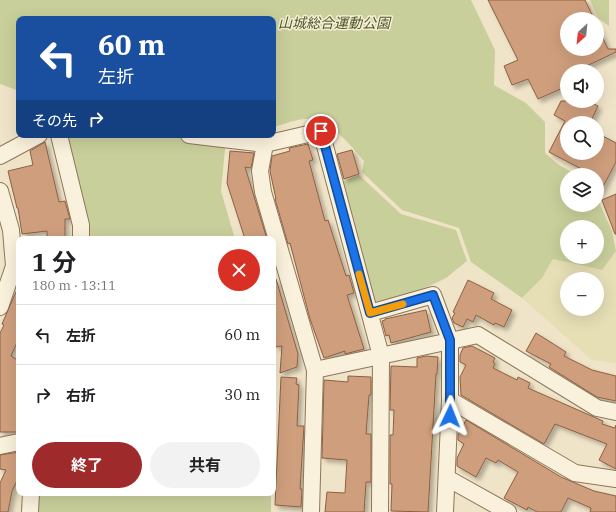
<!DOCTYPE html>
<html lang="ja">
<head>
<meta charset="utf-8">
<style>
  body { margin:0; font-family:"IBM Plex Serif","Noto Sans JP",serif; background:#f2f2f2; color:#202124; height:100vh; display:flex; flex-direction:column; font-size:15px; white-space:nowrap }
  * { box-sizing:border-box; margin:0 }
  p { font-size:13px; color:#757577 }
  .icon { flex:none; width:22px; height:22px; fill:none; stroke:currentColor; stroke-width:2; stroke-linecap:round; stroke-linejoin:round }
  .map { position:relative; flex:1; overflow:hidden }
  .panel { position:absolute; left:16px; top:236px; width:260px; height:260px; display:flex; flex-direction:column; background:#fff; border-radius:8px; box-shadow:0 4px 16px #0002 }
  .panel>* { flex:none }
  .guide { position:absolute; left:16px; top:16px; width:260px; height:122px; border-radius:8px; box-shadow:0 4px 16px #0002; background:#1a4fa0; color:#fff; overflow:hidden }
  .needle { width:26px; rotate:207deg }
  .tools { position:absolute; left:560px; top:12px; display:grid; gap:8px }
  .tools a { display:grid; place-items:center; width:44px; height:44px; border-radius:50%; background:#fff; box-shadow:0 4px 16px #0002; font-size:20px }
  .pin { position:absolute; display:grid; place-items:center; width:34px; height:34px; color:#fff; margin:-17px; border:2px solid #fff; border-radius:50%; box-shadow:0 1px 4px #0007 }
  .me { position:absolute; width:44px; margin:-22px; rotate:2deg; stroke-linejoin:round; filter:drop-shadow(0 0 3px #0008) }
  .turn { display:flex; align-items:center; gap:14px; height:84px; padding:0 16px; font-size:18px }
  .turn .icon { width:52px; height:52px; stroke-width:2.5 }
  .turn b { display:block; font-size:28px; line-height:34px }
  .then { display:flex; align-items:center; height:38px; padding:0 16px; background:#0003; gap:8px; font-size:15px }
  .round { display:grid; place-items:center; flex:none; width:42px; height:42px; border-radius:21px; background:#f2f2f2 }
  .head { display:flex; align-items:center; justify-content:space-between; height:68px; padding:0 16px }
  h1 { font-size:24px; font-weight:700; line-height:30px }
  .cta { display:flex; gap:8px; margin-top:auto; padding:8px 16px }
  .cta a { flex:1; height:46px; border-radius:24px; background:#9e2a2b; color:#fff; font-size:16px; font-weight:700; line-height:46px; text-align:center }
  .cta a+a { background:#f2f2f2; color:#202124 }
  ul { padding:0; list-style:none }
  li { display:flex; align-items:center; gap:12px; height:60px; padding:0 16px; border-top:1px solid #e0e0e0 }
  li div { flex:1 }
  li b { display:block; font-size:15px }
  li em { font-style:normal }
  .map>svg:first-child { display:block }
  .farmland { fill:#e6deb5; fill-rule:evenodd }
  .green { fill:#c9cf9b; fill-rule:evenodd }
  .building { fill:#cf9f7d; stroke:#8d5f41; filter:url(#shadow) }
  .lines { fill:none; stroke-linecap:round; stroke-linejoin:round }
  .minor-casing { stroke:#8d765c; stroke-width:18 }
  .minor { stroke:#faf1dc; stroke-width:16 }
  .route-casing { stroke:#114b97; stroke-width:10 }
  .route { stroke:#1a73e8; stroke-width:7 }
  .slow { stroke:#f59e0b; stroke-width:7 }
  .labels { text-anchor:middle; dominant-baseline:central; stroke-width:3; stroke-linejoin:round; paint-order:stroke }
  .park-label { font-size:14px; font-style:italic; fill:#4d5a26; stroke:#f7eed8 }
</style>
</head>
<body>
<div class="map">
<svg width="616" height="512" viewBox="0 0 616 512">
  <defs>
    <filter id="shadow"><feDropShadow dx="3.5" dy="3.5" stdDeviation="2" flood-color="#0004"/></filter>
  </defs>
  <rect width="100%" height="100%" fill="#f0e4c8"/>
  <!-- farmland -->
  <path class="farmland" d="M616,251V363L592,360L522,298L542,278L553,259L602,270ZM567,279H597V309H567Z"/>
  <!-- green -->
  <g class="green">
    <path d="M0,0H471L495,50L494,85L526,103L545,122V153L559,165L577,175H567V205H597V198L612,231L616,251L602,270L553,259L542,278L522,298L471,262L459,228L402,210L362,172L364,161C350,144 330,120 307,119C299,118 282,125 273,127V19H19V91L0,84ZM567,227H597V257H567Z"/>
    <polygon points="590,0 609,0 609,26 598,18"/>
    <polygon points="59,135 199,135 226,139 221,191 235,239 81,239"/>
    <polygon points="359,175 401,214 456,230 467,261 446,278 427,287 378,304 371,298 341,182"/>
    <polygon points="31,493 271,493 271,512 30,512"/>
  </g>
  <!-- building -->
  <g class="building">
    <polygon points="488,0 585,0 594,19 567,19 567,49 597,49 597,26 608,49 616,49 616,52 576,71 567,71 567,86 538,99 528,79 512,85 504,66 518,60"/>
    <polygon points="561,101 588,101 598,106 590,123 567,122 567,153 597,153 597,133 616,143 616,162 597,198 597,175 593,175 549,152 565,121 554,115"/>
    <polygon points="45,142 59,202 65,201 70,219 65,219 65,239 47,239 47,231 22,234 18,208 17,208 8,171 33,165 30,151"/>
    <polygon points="308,144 313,160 309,161 325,221 328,220 346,276 349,275 354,293 347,295 364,349 345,354 345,351 324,358 310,319 290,243 288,244 275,199 276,199 270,171 272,156 290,151 289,148"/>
    <polygon points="352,150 359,174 344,179 337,154"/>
    <polygon points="230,151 254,153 251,168 245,167 267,239 245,239 227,183"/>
    <polygon points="616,194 616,234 615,234 602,200"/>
    <polygon points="276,279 298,354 297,367 280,373 282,346 276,347 273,337 273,280"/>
    <polygon points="468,280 494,293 491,299 512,310 504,327 495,323 494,325 476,315 473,322 467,319 463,327 454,323 452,318 455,313 453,312"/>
    <polygon points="19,285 19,338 11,356 19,361 19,432 0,432 0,333 4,325 2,324"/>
    <polygon points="426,310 431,332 391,343 389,335 386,336 382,321 385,320 385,319"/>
    <polygon points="536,333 566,352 564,356 592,370 616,376 616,401 597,397 549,367 551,364 526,351"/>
    <polygon points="472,346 495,358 493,362 495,364 493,368 517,380 518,377 530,383 528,388 603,421 602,424 615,428 616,425 616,469 599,460 607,444 555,424 544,444 461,395 460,377 466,365 460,362 460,355 463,348"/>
    <polygon points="426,356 438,357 437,374 436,374 428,512 391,511 392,484 390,484 390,435 393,435 394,410 390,410 391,366 417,367 417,358"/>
    <polygon points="348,376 371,377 371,395 369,395 366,434 371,434 371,482 366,482 364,512 325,512 327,492 345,493 347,460 322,458 324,380 348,382"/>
    <polygon points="281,377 297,378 296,384 299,385 297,426 304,426 300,489 302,489 301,507 275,505"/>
    <polygon points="466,420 561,477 594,491 616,496 616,512 590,512 591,508 568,498 561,512 537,512 528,507 527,510 504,498 518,472 498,460 496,463 486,458 476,477 457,466 457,458 464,444 458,440 458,435"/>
    <polygon points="19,452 19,477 12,491 8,512 0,512 0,483 6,470 0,469 0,455"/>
  </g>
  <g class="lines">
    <defs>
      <g id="minor">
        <polyline points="59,135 81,225 81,239"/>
        <polyline points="189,135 265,144 321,131 381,356 380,512"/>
        <polyline points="265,144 260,171 263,192 315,370 311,512"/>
        <polyline points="0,156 39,135"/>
        <polyline points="0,191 11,230 14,266 0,307"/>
        <polyline points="370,313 433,295 450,340 450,400 445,512"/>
        <polyline points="315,370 478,335 597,408 616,412"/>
        <polyline points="450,400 575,473 616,479"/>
        <polyline points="0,446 19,442"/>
        <polyline points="447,478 508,512"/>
        <polyline points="30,512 31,493"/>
      </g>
    </defs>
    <!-- minor casing -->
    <use href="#minor" class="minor-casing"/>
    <!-- minor -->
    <use href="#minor" class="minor"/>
  </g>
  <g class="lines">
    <defs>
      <polyline id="route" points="321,131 370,313 433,295 450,340 450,416"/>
    </defs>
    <!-- route casing -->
    <use href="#route" class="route-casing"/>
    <!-- route -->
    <use href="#route" class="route"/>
    <!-- slow -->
    <polyline class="slow" points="359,274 370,313 403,304"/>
  </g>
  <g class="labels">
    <!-- park labels -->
    <g class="park-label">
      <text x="334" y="23">山城総合運動公園</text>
    </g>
  </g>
</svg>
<div class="tools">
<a><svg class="needle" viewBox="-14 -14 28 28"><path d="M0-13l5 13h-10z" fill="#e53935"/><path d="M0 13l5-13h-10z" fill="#757577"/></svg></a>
<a><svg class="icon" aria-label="sound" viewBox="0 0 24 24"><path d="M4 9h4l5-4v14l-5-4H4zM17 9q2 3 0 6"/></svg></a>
<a><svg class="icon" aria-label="search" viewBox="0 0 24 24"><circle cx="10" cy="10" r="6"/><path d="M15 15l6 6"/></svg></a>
<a><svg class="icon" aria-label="layers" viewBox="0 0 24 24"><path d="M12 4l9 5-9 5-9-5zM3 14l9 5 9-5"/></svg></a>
<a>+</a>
<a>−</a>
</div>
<div class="pin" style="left:321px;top:131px;background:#d93025"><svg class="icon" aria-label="arrive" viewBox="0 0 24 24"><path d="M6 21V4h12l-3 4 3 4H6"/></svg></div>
<svg class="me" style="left:450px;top:416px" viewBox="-20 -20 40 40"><path d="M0-17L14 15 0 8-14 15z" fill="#1a73e8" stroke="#fff" stroke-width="4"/></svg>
<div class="guide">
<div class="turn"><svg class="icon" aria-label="left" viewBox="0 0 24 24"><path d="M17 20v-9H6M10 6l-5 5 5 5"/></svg><div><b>60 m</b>左折</div></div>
<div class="then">その先<svg class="icon" aria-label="right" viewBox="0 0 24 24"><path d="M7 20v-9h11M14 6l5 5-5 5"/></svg></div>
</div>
<section class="panel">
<div class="head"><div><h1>1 分</h1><p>180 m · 13:11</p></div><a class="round" style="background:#d93025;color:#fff"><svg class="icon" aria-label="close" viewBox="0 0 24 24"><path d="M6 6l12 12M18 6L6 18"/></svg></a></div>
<ul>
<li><svg class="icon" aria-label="left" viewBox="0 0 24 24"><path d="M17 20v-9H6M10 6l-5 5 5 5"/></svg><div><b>左折</b></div><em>60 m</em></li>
<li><svg class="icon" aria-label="right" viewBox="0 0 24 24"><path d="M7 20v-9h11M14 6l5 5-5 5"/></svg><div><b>右折</b></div><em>30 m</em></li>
</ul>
<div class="cta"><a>終了</a><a>共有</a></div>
</section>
</div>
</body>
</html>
